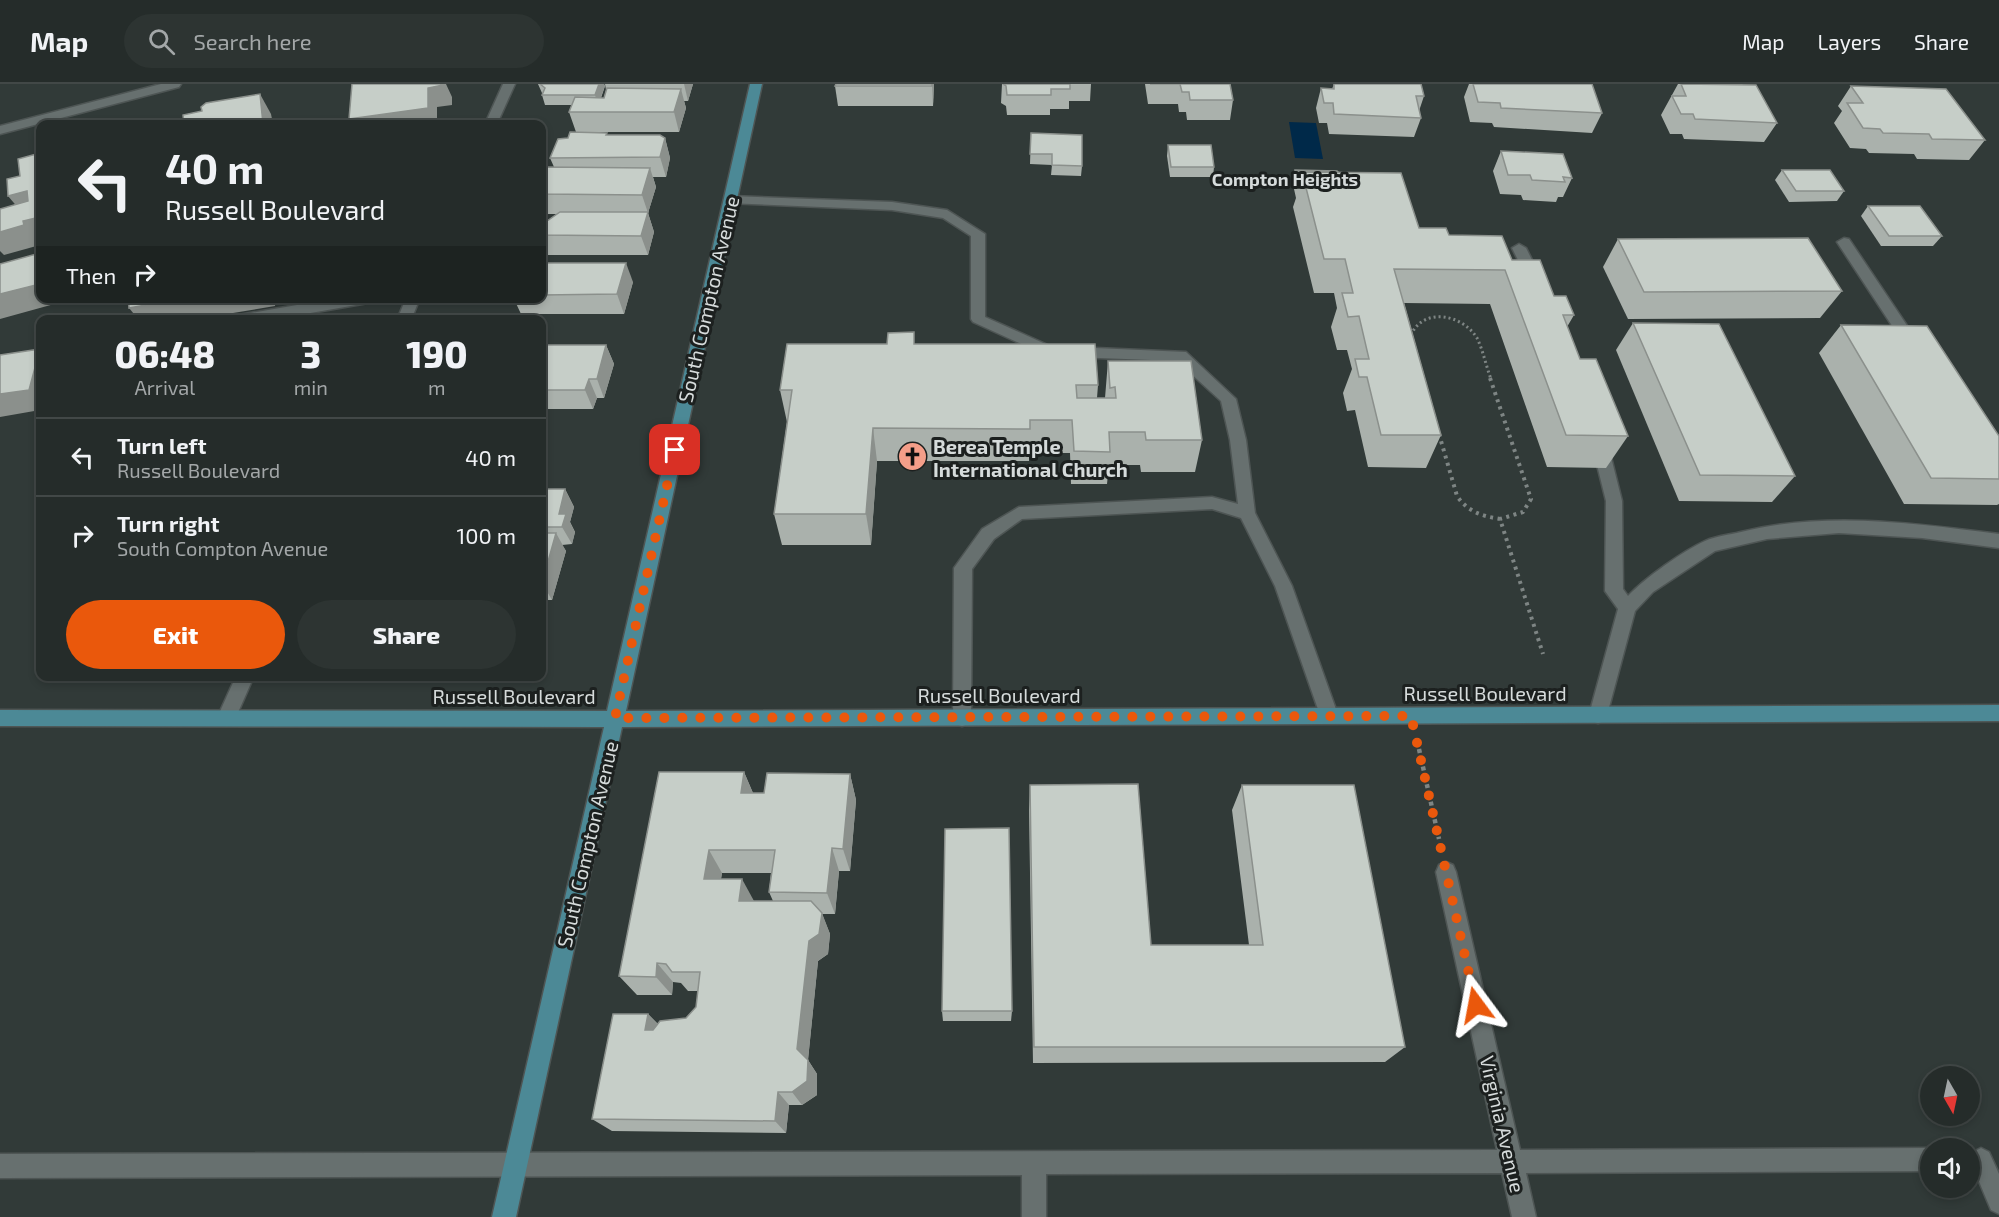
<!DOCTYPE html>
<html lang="en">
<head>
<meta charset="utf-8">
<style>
  body { margin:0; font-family:"Exo 2",sans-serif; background:#2d3432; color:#f1f3f6; height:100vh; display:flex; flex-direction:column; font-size:22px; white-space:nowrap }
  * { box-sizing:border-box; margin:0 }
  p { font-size:20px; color:#a3a7a8 }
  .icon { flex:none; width:33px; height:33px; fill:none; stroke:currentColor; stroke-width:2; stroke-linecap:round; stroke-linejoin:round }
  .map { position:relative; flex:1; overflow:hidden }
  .sheet { position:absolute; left:36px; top:231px; width:510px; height:366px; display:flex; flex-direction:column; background:#252c2a; border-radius:12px; box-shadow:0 3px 9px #0003,0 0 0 2px #424847 }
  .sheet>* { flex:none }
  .guide { position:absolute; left:36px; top:36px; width:510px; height:183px; border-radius:12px; box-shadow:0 3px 9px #0003,0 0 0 2px #424847; background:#252c2a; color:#f1f3f6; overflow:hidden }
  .needle { width:39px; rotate:171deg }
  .buttons { position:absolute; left:1920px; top:982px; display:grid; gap:12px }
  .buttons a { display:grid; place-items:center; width:60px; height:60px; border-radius:50%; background:#252c2a; box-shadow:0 3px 9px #0003,0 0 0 2px #424847; font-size:30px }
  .pin { position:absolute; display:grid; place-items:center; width:51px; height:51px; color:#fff; margin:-26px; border-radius:12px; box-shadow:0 3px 9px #0006 }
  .me { position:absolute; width:66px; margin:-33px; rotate:347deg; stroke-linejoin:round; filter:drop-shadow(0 0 4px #0008) }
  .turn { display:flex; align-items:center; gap:21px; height:126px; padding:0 30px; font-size:27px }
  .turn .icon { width:78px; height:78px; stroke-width:2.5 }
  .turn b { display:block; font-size:42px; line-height:51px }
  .then { display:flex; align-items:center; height:57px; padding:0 30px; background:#0003; gap:12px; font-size:22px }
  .eta { display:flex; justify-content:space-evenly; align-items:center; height:102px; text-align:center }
  .eta b { font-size:36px; font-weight:800; line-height:42px }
  .action { display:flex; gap:12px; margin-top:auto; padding:12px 30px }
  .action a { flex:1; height:69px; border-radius:36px; background:#ea580c; color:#fff; font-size:24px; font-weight:800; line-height:69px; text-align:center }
  .action a+a { background:#2d3432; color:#f1f3f6 }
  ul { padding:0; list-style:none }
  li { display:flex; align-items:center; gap:18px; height:78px; padding:0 30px; border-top:2px solid #424847 }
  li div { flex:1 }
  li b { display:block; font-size:22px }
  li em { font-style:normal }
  header { display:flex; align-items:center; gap:36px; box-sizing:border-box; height:84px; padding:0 30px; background:#252c2a; border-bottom:2px solid #424847 }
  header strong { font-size:28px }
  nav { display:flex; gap:33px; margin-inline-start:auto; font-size:21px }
  .search { width:420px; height:54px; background:#2d3432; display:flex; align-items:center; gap:15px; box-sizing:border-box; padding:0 21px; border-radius:33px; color:#a3a7a8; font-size:22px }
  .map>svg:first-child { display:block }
  .water { fill:#002949 }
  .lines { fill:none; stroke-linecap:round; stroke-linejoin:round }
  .minor-casing { stroke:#4e5554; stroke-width:3 }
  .major-casing { stroke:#4e5554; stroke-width:3 }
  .path-far2 { stroke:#7e8584; stroke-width:3; stroke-dasharray:2 3; stroke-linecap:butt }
  .path-far1 { stroke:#7e8584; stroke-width:4; stroke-dasharray:3 4.5; stroke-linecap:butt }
  .path { stroke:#7e8584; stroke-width:4.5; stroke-dasharray:4 5; stroke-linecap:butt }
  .minor { fill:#67706f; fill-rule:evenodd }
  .major { fill:#4c8996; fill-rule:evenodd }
  .wall { fill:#aab1ac; fill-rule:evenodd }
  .shaded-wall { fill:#8b908c }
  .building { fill:#c6cec8; stroke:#8b908c; stroke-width:1.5 }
  .route { stroke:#ea580c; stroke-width:10; stroke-dasharray:0 18 }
  .labels { text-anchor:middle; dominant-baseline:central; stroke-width:6; stroke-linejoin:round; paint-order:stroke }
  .far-neighbourhood-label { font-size:18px; font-weight:bold; fill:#d6dbdb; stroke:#1c201f }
  .street-label { font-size:20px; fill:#d6dbdb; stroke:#1c201f }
  .poi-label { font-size:20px; font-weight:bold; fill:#d6dbdb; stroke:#1c201f; text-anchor:start }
</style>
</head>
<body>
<header>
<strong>Map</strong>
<div class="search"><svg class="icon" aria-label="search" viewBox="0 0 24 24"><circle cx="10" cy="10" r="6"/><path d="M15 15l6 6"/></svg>Search here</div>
<nav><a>Map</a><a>Layers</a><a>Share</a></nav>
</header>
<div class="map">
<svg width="1999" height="1133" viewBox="0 0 1999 1133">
  <rect width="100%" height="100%" fill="#313a38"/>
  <!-- water -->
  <polygon class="water" points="1289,38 1316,39 1323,75 1295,74"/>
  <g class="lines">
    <defs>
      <g id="minor">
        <polygon points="161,0 181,0 179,3 0,50 0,42"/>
        <polygon points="503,0 515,0 497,40 485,40"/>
        <polygon points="731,112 892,118 947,126 985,150 985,233 1050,262 1186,268 1236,315 1246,356 1255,429 1292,502 1338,631 1336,637 1329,639 1322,637 1320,631 1275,502 1241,434 1212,425 1022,435 994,455 972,485 971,634 969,640 962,642 955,640 953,634 954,484 982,445 1019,423 1212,413 1238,420 1230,356 1221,317 1177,277 1048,272 973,238 971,235 971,152 943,134 892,126 726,119 724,116 726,113"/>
        <polygon points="1844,154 1849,155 1918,258 1920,262 1918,266 1908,266 1837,158"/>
        <polygon points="1519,160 1526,164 1542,196 1540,199 1535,201 1528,196 1512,164"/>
        <polygon points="337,214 375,214 368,219 270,236 232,236 239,231"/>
        <polygon points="406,214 420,214 411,236 397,236"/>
        <path d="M1600,355L1606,357L1608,361L1622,417L1623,505L1628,512C1645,494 1683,467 1705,457C1716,452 1729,451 1741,448C1825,427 1914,439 1999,450V464L1922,454L1839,449L1767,455L1715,467L1653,508L1635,527L1607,631L1605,637L1598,639L1591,637L1589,631L1618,525L1605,507L1606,417L1592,361L1594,357Z"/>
        <polygon points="236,592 254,592 233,640 226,642 219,640 217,634"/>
        <polygon points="1446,778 1453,781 1456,788 1520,1066 1930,1064 1930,1087 1526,1089 1536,1133 1512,1133 1502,1089 1046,1090 1046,1133 1022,1133 1022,1091 0,1094 0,1070 1497,1066 1436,788 1439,781"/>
        <polygon points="1981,1064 1989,1068 1999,1090 1999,1130 1991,1126 1970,1076 1973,1068"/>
      </g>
      <polygon id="major" points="750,0 762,0 626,627 1999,621 1999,637 622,643 516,1133 492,1133 604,643 0,642 0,626 607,627"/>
    </defs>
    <!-- minor casing -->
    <use href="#minor" class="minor-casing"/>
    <!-- major casing -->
    <use href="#major" class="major-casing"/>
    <!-- path-far2 -->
    <path class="path-far2" d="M1411,251C1424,222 1463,231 1477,254C1483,266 1486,282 1491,295"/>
    <!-- path-far1 -->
    <g class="path-far1">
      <polyline points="1490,294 1531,415 1523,428 1500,435"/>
      <path d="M1439,350L1457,412C1468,428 1482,432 1500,435L1543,570"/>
    </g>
    <!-- path -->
    <polyline class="path" points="1419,665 1439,755"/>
    <!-- minor -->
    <use href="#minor" class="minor"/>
    <!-- major -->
    <use href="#major" class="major"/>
  </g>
  <!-- wall -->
  <g class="wall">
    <polygon points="538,0 604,0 605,2 601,14 604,14 606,6 605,0 693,0 688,17 684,17 686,24 679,48 576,48 569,28 572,21 545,21 542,11 542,9"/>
    <polygon points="934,0 933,22 838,22 835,2"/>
    <polygon points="1002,0 1091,0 1090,17 1069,17 1069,25 1050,25 1050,31 1007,31 1006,22 1001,19"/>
    <polygon points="1145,0 1230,0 1233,16 1230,36 1187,36 1186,28 1179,28 1178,20 1148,20"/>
    <polygon points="1334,0 1413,0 1424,12 1419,27 1421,34 1414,53 1329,50 1327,39 1319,39 1316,24 1321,4 1332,5"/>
    <polygon points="1469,0 1592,0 1602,29 1592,49 1494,43 1492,39 1470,38 1464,13"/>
    <polygon points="1678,0 1742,0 1777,39 1764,58 1684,55 1682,50 1670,50 1661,31"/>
    <polygon points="1851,2 1985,56 1969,76 1917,75 1914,70 1869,69 1866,65 1850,64 1834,39 1842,27 1838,22"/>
    <polygon points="1031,49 1082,82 1081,92 1051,91 1052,81 1030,80"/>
    <polygon points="608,51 665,54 670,74 666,93 653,93 656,103 648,129 654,148 648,171 542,171 542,151 547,137 558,130 542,130 542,89 554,83 550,74"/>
    <polygon points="1168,61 1214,83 1213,93 1170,93 1167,72"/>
    <polygon points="1501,67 1572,94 1563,113 1558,113 1556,118 1523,116 1521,111 1500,110 1493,87"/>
    <polygon points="1295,86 1338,88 1419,144 1449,151 1512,176 1554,212 1574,231 1567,243 1580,275 1628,352 1606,384 1547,383 1490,220 1404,219 1441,351 1426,384 1368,383 1355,326 1347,327 1343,309 1352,285 1347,266 1337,266 1331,243 1337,224 1334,209 1314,209 1293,123 1296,114 1292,96"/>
    <polygon points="1782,86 1844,107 1837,117 1789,118 1775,96"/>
    <polygon points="1868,122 1942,152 1933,162 1881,162 1861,132"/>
    <polygon points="1618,155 1842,207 1820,234 1628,235 1603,183"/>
    <polygon points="542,179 633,198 624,230 521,230 514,215 507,214 542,214"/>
    <polygon points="426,214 467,214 466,217 427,216"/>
    <polygon points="1633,239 1795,392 1772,418 1679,417 1616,266"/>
    <polygon points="1841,241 1999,352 1999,420 1997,421 1904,420 1819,269"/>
    <polygon points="915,260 1098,301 1097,314 1105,314 1108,277 1202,356 1195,388 1141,388 1140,381 1109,381 1107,400 1071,400 1070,369 1029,369 1029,377 877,377 871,461 782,461 774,430 787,338 780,306"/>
    <polygon points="542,261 606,261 614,280 604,314 597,314 593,325 542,325"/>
    <polygon points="542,405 565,405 574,423 570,438 575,448 572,460 562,461 566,467 552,516 542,516"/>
    <path d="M744,688L753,709H764L850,690L856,716L850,787H839L835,830H822L830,850L828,870L818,877L808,976L817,990V1011L802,1021H789L786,1049L612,1047L592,1035L648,930L658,940L686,934L696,923L698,907H688L681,899L673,898L672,911H637L619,892ZM722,789H771L769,808L773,817H753L721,795Z"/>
    <polygon points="1030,701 1151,861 1249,861 1232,726 1242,701 1405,963 1385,978 1033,979 1029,726"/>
    <polygon points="942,927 1012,927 1011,937 943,937"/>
  </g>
  <!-- shaded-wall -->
  <g class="shaded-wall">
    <polygon points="443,0 446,0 452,13 452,21 437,23 437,40 352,40 349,35 428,4"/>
    <polygon points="599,0 604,0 605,2 598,21 595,11"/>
    <polygon points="684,0 693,0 688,17"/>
    <polygon points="932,0 934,0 933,22"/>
    <polygon points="681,5 686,24 679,48 674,28"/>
    <polygon points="260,10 271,30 273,40 263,40"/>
    <polygon points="665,54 670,74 666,93 660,73"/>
    <polygon points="650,84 656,103 648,129 654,148 648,171 641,152 648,129 642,111"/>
    <polygon points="27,107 40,123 25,132 8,112"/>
    <polygon points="40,133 40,161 4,171 0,167 0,148 23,137"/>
    <polygon points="626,179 633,198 624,230 617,210"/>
    <polygon points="40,200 40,214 76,214 0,235 0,210"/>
    <polygon points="185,214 276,214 275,222 190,236 139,236 129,224"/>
    <polygon points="606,261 614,280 604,314 597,295"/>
    <polygon points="40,267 40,326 0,333 0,310"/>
    <polygon points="589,295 597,314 593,325 585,306"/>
    <polygon points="873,344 877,377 871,461 866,430"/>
    <polygon points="565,405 574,423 570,438 575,448 572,460 562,443 559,430"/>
    <polygon points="556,449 566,467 552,516 542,499"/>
    <polygon points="744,688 755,714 741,709"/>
    <polygon points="850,690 856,716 850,787 843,765"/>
    <polygon points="832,764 839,787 835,830 827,809"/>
    <polygon points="709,766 722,789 717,817 704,795"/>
    <polygon points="742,795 754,817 739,817"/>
    <polygon points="822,829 830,850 828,870 818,877 808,976 817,990 817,1011 802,1021 792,1008 809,857"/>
    <polygon points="657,879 673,898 672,911 656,893"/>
    <polygon points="648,930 664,947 645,946"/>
    <polygon points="778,1008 789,1021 786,1049 775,1037"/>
  </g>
  <!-- building -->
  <g class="building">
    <polygon points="352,0 443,0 443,1 428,4 428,24 349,35"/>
    <polygon points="540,0 599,0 595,11 542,11 545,4"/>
    <polygon points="836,0 932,0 932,2 835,2"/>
    <polygon points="1003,0 1070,0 1070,5 1051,5 1051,11 1007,11 1006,2"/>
    <polygon points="1150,0 1230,0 1233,16 1190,16 1189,8 1182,8 1180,0"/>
    <polygon points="1334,0 1421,0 1424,12 1416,12 1421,34 1334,30 1333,19 1324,19 1321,4 1334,5"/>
    <polygon points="1473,0 1592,0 1602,29 1501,24 1500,19 1478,18"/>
    <polygon points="1681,0 1756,1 1777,39 1695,35 1693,30 1681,30 1672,12 1686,12"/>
    <polygon points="1851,2 1946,5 1985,56 1932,55 1929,50 1883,49 1880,45 1863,44 1847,19 1863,19"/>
    <polygon points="607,4 681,5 674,28 569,28 575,13 604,14"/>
    <polygon points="260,10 263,40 184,40 183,31 202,27 201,23 206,19"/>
    <polygon points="570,48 607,49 606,51 660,51 665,54 660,73 550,74 558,55 568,54"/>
    <polygon points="1031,49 1082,51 1082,82 1052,81 1052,70 1030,70"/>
    <polygon points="1168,61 1211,61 1214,83 1171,83"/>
    <polygon points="1501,67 1563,70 1572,94 1563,93 1565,98 1532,96 1530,91 1508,91"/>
    <polygon points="40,69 40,133 23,137 24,141 0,148 0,125 28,117 27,107 8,112 7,95 20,92 18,75"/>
    <polygon points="544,83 650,84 642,111 542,110 542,89"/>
    <polygon points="1295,86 1337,87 1338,88 1302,88 1298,103"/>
    <polygon points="1782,86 1830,86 1844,107 1796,107"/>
    <polygon points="1302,88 1401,89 1419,144 1446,144 1449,151 1502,152 1512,176 1540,176 1554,212 1566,212 1574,231 1563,231 1580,275 1596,275 1628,352 1566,351 1505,186 1394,185 1441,351 1381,351 1367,293 1359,293 1355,275 1369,275 1359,232 1348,233 1342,209 1353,209 1345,175 1324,175"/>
    <polygon points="1868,122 1920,122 1942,152 1889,152"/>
    <polygon points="560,128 648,128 641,152 542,151 542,137 547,137"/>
    <polygon points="1808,154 1842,207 1644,208 1618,155"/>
    <polygon points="40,169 40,200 0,210 0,180"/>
    <polygon points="542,179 626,179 617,210 542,211"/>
    <polygon points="128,214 185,214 129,224"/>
    <polygon points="1633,239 1719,240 1795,392 1700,391"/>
    <polygon points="1841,241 1927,242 1999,352 1999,395 1931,394"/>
    <polygon points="914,248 914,260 1095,260 1098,301 1076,301 1077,314 1116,314 1115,303 1110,304 1108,277 1191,277 1202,356 1146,356 1145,348 1109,348 1110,368 1074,367 1072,336 1030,336 1030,345 873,344 866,430 774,430 792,306 780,306 787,260 887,260 888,249"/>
    <polygon points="542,261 606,261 597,295 589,295 585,306 542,306"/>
    <polygon points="40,265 29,306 0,310 0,271"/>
    <polygon points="542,405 565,405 559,430 566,430 562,443 542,443"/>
    <polygon points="542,449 556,449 542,499"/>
    <polygon points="659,688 744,688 741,709 764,709 767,689 850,690 843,765 832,764 827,809 769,808 775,766 709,766 704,795 742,795 739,817 811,817 822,829 819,850 809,857 797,965 808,976 807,997 792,1008 778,1008 775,1037 592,1035 613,930 648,930 645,946 653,946 660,937 686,934 696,923 700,888 672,888 666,880 657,879 656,893 619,892"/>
    <polygon points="1138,700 1151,861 1263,861 1242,701 1354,701 1405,963 1034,963 1030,701"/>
    <polygon points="1009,744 1012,927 942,927 945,745"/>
  </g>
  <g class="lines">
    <!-- route -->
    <polyline class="route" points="675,366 615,634 1411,632 1476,921"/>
  </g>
  <!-- icons -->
  <defs>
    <symbol id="church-disc" viewBox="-11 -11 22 22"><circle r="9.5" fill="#f49e89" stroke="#1c201f"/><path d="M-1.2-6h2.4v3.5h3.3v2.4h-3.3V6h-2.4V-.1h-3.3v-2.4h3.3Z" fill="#111"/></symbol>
  </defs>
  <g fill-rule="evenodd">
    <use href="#church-disc" x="896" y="356" width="33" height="33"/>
  </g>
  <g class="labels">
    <!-- far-neighbourhood labels -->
    <g class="far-neighbourhood-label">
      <text x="1285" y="95">Compton Heights</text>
    </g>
    <!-- street labels -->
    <g class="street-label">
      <text transform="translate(708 215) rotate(-77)">South Compton Avenue</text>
      <text x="1485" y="609">Russell Boulevard</text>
      <text x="999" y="611">Russell Boulevard</text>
      <text x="514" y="612">Russell Boulevard</text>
      <text transform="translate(587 760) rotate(-77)">South Compton Avenue</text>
      <text transform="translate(1503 1040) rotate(77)">Virginia Avenue</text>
    </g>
    <!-- poi labels -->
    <g class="poi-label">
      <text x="933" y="362">Berea Temple<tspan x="933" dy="23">International Church</tspan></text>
    </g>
  </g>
</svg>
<div class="buttons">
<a><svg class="needle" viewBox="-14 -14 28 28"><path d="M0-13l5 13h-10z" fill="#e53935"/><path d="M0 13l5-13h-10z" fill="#a3a7a8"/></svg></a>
<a><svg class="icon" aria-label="sound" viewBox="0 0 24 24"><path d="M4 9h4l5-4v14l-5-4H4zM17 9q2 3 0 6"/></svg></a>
</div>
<div class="pin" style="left:675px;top:366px;background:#d93025"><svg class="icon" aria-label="arrive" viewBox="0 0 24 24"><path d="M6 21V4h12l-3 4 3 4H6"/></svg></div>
<svg class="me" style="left:1476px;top:921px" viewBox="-20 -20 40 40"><path d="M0-17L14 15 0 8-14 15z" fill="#ea580c" stroke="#fff" stroke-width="4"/></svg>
<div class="guide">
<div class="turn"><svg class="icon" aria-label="left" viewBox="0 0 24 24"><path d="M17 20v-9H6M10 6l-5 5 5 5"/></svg><div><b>40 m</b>Russell Boulevard</div></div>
<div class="then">Then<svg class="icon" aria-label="right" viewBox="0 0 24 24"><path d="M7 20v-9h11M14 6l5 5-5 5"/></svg></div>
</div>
<section class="sheet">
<div class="eta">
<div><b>06:48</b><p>Arrival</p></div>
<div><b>3</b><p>min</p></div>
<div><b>190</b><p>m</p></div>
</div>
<ul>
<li><svg class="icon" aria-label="left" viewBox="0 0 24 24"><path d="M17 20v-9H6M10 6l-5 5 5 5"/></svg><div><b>Turn left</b><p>Russell Boulevard</p></div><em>40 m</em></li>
<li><svg class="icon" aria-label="right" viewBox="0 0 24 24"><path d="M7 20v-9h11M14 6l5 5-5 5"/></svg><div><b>Turn right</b><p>South Compton Avenue</p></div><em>100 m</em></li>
</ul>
<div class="action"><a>Exit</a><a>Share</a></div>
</section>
</div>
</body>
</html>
